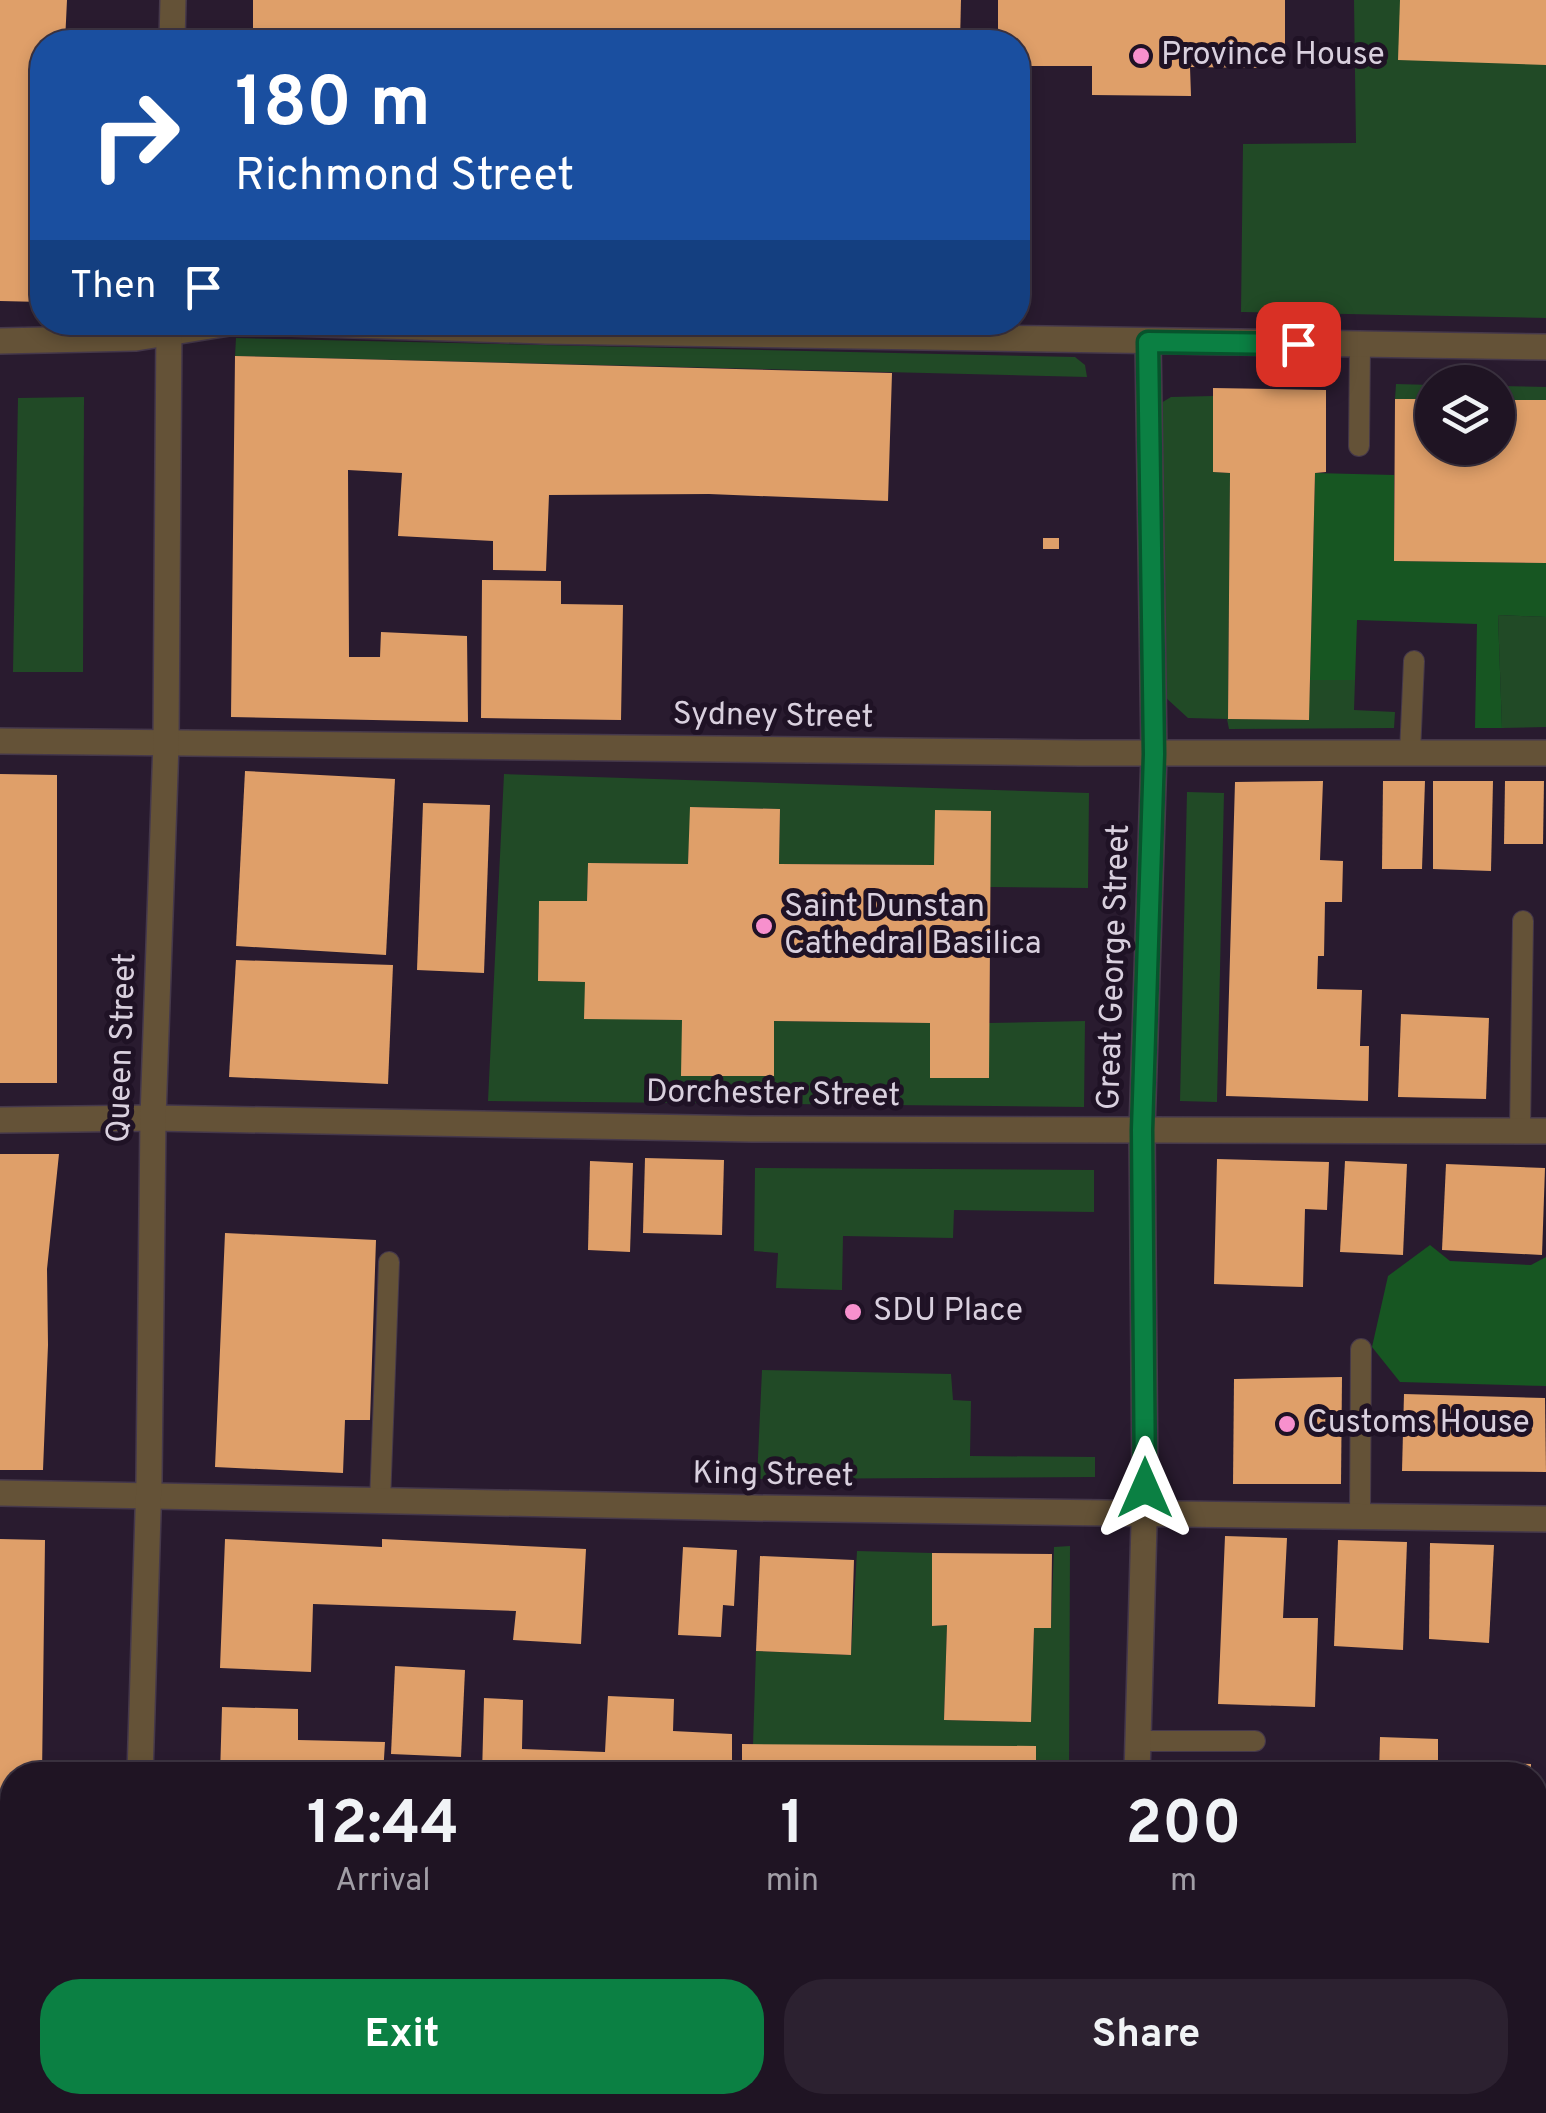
<!DOCTYPE html>
<html lang="en">
<head>
<meta charset="utf-8">
<style>
  body { margin:0; font-family:Overpass,sans-serif; background:#2c2130; color:#f1f3f6; height:100vh; display:flex; flex-direction:column; font-size:38px; white-space:nowrap }
  * { box-sizing:border-box; margin:0 }
  p { font-size:32px; color:#a19ea6 }
  .icon { flex:none; width:55px; height:55px; fill:none; stroke:currentColor; stroke-width:2; stroke-linecap:round; stroke-linejoin:round }
  .map { position:relative; flex:1; overflow:hidden }
  .details { position:absolute; left:0px; top:1762px; width:1548px; height:352px; display:flex; flex-direction:column; background:#1f1423; border-radius:40px 40px 0 0; box-shadow:0 5px 15px #0003,0 0 0 2px #3c3341 }
  .details>* { flex:none }
  .top-card { position:absolute; left:30px; top:30px; width:1000px; height:305px; border-radius:40px; box-shadow:0 5px 15px #0003,0 0 0 2px #3c3341; background:#1a4fa0; color:#fff; overflow:hidden }
  .buttons { position:absolute; left:1415px; top:365px; display:grid; gap:20px }
  .buttons a { display:grid; place-items:center; width:100px; height:100px; border-radius:50%; background:#1f1423; box-shadow:0 5px 15px #0003,0 0 0 2px #3c3341; font-size:50px }
  .pin { position:absolute; display:grid; place-items:center; width:85px; height:85px; color:#fff; margin:-42px; border-radius:20px; box-shadow:0 5px 15px #0006 }
  .me { position:absolute; width:110px; margin:-55px; rotate:0deg; stroke-linejoin:round; filter:drop-shadow(0 0 8px #0008) }
  .turn { display:flex; align-items:center; gap:35px; height:210px; padding:0 40px; font-size:45px }
  .turn .icon { width:130px; height:130px; stroke-width:2.5 }
  .turn b { display:block; font-size:70px; line-height:85px }
  .then { display:flex; align-items:center; height:95px; padding:0 40px; background:#0003; gap:20px; font-size:38px }
  .eta { display:flex; justify-content:space-evenly; align-items:center; height:170px; text-align:center }
  .eta b { font-size:60px; font-weight:700; line-height:70px }
  .primary-button { display:flex; gap:20px; margin-top:auto; padding:20px 40px }
  .primary-button a { flex:1; height:115px; border-radius:40px; background:#0b8043; color:#fff; font-size:40px; font-weight:700; line-height:115px; text-align:center }
  .primary-button a+a { background:#2c2130; color:#f1f3f6 }
  .map>svg:first-child { display:block }
  .green { fill:#214a26 }
  .forest { fill:#175622 }
  .building { fill:#df9f69 }
  .lines { fill:none; stroke-linecap:round; stroke-linejoin:round }
  .service-casing { stroke:#45384b; stroke-width:22 }
  .minor-casing { stroke:#45384b; stroke-width:28 }
  .tertiary-casing { stroke:#45384b; stroke-width:28 }
  .service { stroke:#645237; stroke-width:20 }
  .minor { stroke:#645237; stroke-width:25 }
  .tertiary { stroke:#645237; stroke-width:25 }
  .route-casing { stroke:#07532c; stroke-width:25 }
  .route { stroke:#0b8043; stroke-width:18 }
  .poi-dot { fill:#f790cd; stroke:#1f1225; stroke-width:4 }
  .labels { text-anchor:middle; dominant-baseline:central; stroke-width:10; stroke-linejoin:round; paint-order:stroke }
  .poi-label { font-size:32px; fill:#d9d0de; stroke:#1f1225; text-anchor:start }
  .street-label { font-size:32px; fill:#d9d0de; stroke:#1f1225 }
</style>
</head>
<body>
<div class="map">
<svg width="1546" height="2113" viewBox="0 0 1546 2113">
  <rect width="100%" height="100%" fill="#291b2f"/>
  <!-- green -->
  <g class="green">
    <polygon points="1354,0 1546,0 1546,318 1241,312 1243,144 1356,143"/>
    <polygon points="236,338 1075,357 1085,365 1087,377 235,356"/>
    <polygon points="1396,384 1432,385 1432,399 1395,399"/>
    <polygon points="1498,386 1546,387 1546,400 1498,400"/>
    <polygon points="1213,396 1213,472 1230,473 1228,719 1308,720 1310,680 1355,680 1354,710 1395,712 1394,728 1229,729 1227,719 1188,718 1165,697 1161,403 1171,397"/>
    <polygon points="84,397 83,672 13,672 18,398"/>
    <polygon points="1498,615 1546,617 1546,727 1502,728"/>
    <polygon points="504,774 1089,793 1088,888 990,887 991,812 934,865 779,864 780,809 691,807 688,864 588,863 587,901 539,902 538,981 585,982 585,1018 682,1020 682,1076 774,1076 774,1021 930,1023 930,1077 988,1078 989,1023 1085,1021 1084,1107 488,1101"/>
    <polygon points="1187,792 1224,793 1217,1102 1180,1101"/>
    <polygon points="755,1168 1094,1170 1094,1212 954,1210 953,1238 843,1236 842,1290 776,1288 778,1253 754,1251"/>
    <polygon points="762,1370 951,1374 953,1400 971,1401 970,1456 1095,1457 1095,1477 757,1479"/>
    <polygon points="1070,1546 1069,1775 1036,1775 1036,1746 753,1745 756,1651 851,1655 857,1551 932,1553 932,1626 947,1625 944,1720 1031,1722 1034,1628 1051,1627 1054,1547"/>
    <polygon points="729,2102 1042,2102 1042,2113 728,2113"/>
  </g>
  <!-- forest -->
  <g class="forest">
    <polygon points="1315,473 1394,475 1394,561 1546,563 1546,617 1498,615 1502,728 1475,728 1477,624 1357,620 1355,680 1310,680"/>
    <polygon points="1430,1245 1450,1261 1531,1265 1546,1257 1546,1386 1400,1382 1372,1347 1388,1276"/>
  </g>
  <!-- building -->
  <g class="building">
    <polygon points="0,0 67,0 65,42 42,42 42,302 0,301"/>
    <polygon points="253,0 961,0 960,42 253,42"/>
    <polygon points="998,0 1285,0 1285,45 1260,45 1261,68 1190,67 1191,96 1092,95 1092,66 1023,66 1022,43 998,42"/>
    <polygon points="1400,0 1546,0 1546,65 1398,60"/>
    <polygon points="235,356 892,373 888,501 709,494 549,495 546,571 493,570 493,541 398,536 402,473 348,470 349,657 380,657 381,632 467,636 468,722 231,717"/>
    <polygon points="1213,388 1326,390 1326,472 1315,473 1309,720 1228,719 1230,473 1213,472"/>
    <polygon points="1395,399 1432,399 1432,448 1498,448 1498,400 1546,400 1546,563 1394,561"/>
    <rect x="1043" y="538" width="16" height="11"/>
    <polygon points="482,580 561,581 561,604 623,605 621,720 481,718"/>
    <polygon points="245,771 395,779 386,955 236,946"/>
    <polygon points="0,774 57,775 57,1083 0,1083"/>
    <polygon points="1323,781 1320,860 1343,861 1342,902 1325,902 1324,956 1318,956 1317,989 1362,990 1360,1046 1369,1046 1368,1101 1226,1096 1235,782"/>
    <polygon points="1383,781 1425,781 1422,869 1382,869"/>
    <polygon points="1433,781 1493,781 1491,871 1433,869"/>
    <polygon points="1505,781 1544,781 1543,844 1504,844"/>
    <polygon points="423,803 490,805 484,973 417,970"/>
    <polygon points="690,807 780,809 779,864 934,865 935,810 991,811 989,1078 930,1078 930,1023 774,1021 774,1076 681,1076 682,1020 584,1019 585,982 538,981 539,901 587,901 588,863 688,864"/>
    <polygon points="236,960 393,965 388,1084 229,1077"/>
    <polygon points="1401,1014 1489,1018 1486,1099 1398,1097"/>
    <polygon points="0,1154 59,1154 47,1269 48,1345 43,1470 0,1470"/>
    <polygon points="645,1158 724,1160 722,1235 643,1233"/>
    <polygon points="1217,1159 1329,1162 1327,1210 1305,1209 1303,1287 1214,1284"/>
    <polygon points="590,1161 633,1163 630,1252 588,1250"/>
    <polygon points="1345,1161 1407,1164 1403,1255 1340,1252"/>
    <polygon points="1446,1164 1545,1168 1542,1255 1442,1250"/>
    <polygon points="225,1233 376,1240 370,1420 345,1420 343,1473 215,1467"/>
    <polygon points="1342,1377 1341,1484 1233,1484 1234,1379"/>
    <polygon points="1404,1394 1545,1398 1546,1472 1402,1471"/>
    <polygon points="1225,1536 1287,1538 1283,1618 1318,1618 1315,1707 1218,1704"/>
    <polygon points="0,1539 45,1540 42,1775 12,1775 12,1846 0,1846"/>
    <polygon points="225,1539 382,1547 382,1539 586,1549 581,1644 513,1640 516,1611 313,1604 311,1672 220,1668"/>
    <polygon points="1338,1540 1407,1542 1403,1650 1334,1646"/>
    <polygon points="1430,1543 1494,1545 1489,1643 1429,1639"/>
    <polygon points="683,1547 737,1550 734,1606 723,1605 721,1637 678,1635"/>
    <polygon points="932,1553 1052,1554 1051,1628 1034,1628 1031,1722 944,1720 947,1625 932,1626"/>
    <polygon points="760,1556 854,1560 851,1655 756,1651"/>
    <polygon points="395,1666 465,1670 461,1757 391,1754"/>
    <polygon points="608,1696 674,1699 673,1731 732,1734 732,1775 482,1775 484,1698 523,1700 522,1749 605,1752"/>
    <polygon points="222,1707 298,1709 298,1740 385,1742 383,1775 220,1775"/>
    <polygon points="1380,1737 1438,1739 1438,1775 1379,1775"/>
    <polygon points="742,1744 1036,1746 1036,1775 742,1775"/>
    <polygon points="1455,1760 1531,1764 1531,1775 1454,1775"/>
    <polygon points="0,1954 12,1954 12,2102 32,2102 32,2113 0,2113"/>
    <rect x="1535" y="2016" width="11" height="71"/>
    <rect x="214" y="2102" width="342" height="11"/>
    <polygon points="1218,2102 1464,2102 1463,2113 1218,2113"/>
  </g>
  <g class="lines">
    <defs>
      <g id="service">
        <polyline points="1359,446 1360,344"/>
        <polyline points="1410,753 1414,661"/>
        <polyline points="1520,1131 1523,921"/>
        <polyline points="380,1502 389,1262"/>
        <polyline points="1360,1516 1361,1349"/>
        <polyline points="1138,1741 1255,1741"/>
      </g>
      <g id="minor">
        <polyline points="259,322 545,331 1546,347"/>
        <polyline points="0,341 136,338 235,322"/>
        <polyline points="0,741 1080,753 1546,753"/>
        <polyline points="0,1120 153,1118 751,1129 1546,1131"/>
        <polyline points="0,1493 754,1508 1546,1519"/>
        <polyline points="1137,1775 1145,1488 1142,1130 1154,754 1148,342"/>
        <polyline points="1141,2102 1141,2113"/>
      </g>
      <g id="tertiary">
        <polyline points="172,42 173,0"/>
        <polyline points="140,1775 149,1480 153,1118 166,743 169,322"/>
        <polyline points="0,1909 12,1908"/>
        <polyline points="1535,1916 1546,1916"/>
        <polyline points="135,2113 135,2102"/>
      </g>
    </defs>
    <!-- service casing -->
    <use href="#service" class="service-casing"/>
    <!-- minor casing -->
    <use href="#minor" class="minor-casing"/>
    <!-- tertiary casing -->
    <use href="#tertiary" class="tertiary-casing"/>
    <!-- service -->
    <use href="#service" class="service"/>
    <!-- minor -->
    <use href="#minor" class="minor"/>
    <!-- tertiary -->
    <use href="#tertiary" class="tertiary"/>
  </g>
  <g class="lines">
    <defs>
      <polyline id="route" points="1145,1488 1142,1130 1154,754 1148,342 1298,344"/>
    </defs>
    <!-- route casing -->
    <use href="#route" class="route-casing"/>
    <!-- route -->
    <use href="#route" class="route"/>
  </g>
  <!-- markers -->
  <g class="poi-dot">
    <circle cx="1141" cy="56" r="10"/>
    <circle cx="764" cy="926" r="10"/>
    <circle cx="853" cy="1312" r="10"/>
    <circle cx="1287" cy="1424" r="10"/>
  </g>
  <g class="labels">
    <!-- poi labels -->
    <g class="poi-label">
      <text x="1161" y="56">Province House</text>
      <text x="784" y="908">Saint Dunstan<tspan x="784" dy="37">Cathedral Basilica</tspan></text>
      <text x="873" y="1312">SDU Place</text>
      <text x="1307" y="1424">Customs House</text>
    </g>
    <!-- street labels -->
    <g class="street-label">
      <text transform="translate(773 717) rotate(1)">Sydney Street</text>
      <text transform="translate(1115 967) rotate(-88)">Great George Street</text>
      <text transform="translate(123 1048) rotate(-88)">Queen Street</text>
      <text transform="translate(773 1095) rotate(1)">Dorchester Street</text>
      <text transform="translate(773 1476) rotate(1)">King Street</text>
    </g>
  </g>
</svg>
<div class="buttons">
<a><svg class="icon" aria-label="layers" viewBox="0 0 24 24"><path d="M12 4l9 5-9 5-9-5zM3 14l9 5 9-5"/></svg></a>
</div>
<div class="pin" style="left:1298px;top:344px;background:#d93025"><svg class="icon" aria-label="arrive" viewBox="0 0 24 24"><path d="M6 21V4h12l-3 4 3 4H6"/></svg></div>
<svg class="me" style="left:1145px;top:1488px" viewBox="-20 -20 40 40"><path d="M0-17L14 15 0 8-14 15z" fill="#0b8043" stroke="#fff" stroke-width="4"/></svg>
<div class="top-card">
<div class="turn"><svg class="icon" aria-label="right" viewBox="0 0 24 24"><path d="M7 20v-9h11M14 6l5 5-5 5"/></svg><div><b>180 m</b>Richmond Street</div></div>
<div class="then">Then<svg class="icon" aria-label="arrive" viewBox="0 0 24 24"><path d="M6 21V4h12l-3 4 3 4H6"/></svg></div>
</div>
<section class="details">
<div class="eta">
<div><b>12:44</b><p>Arrival</p></div>
<div><b>1</b><p>min</p></div>
<div><b>200</b><p>m</p></div>
</div>
<div class="primary-button"><a>Exit</a><a>Share</a></div>
</section>
</div>
</body>
</html>
